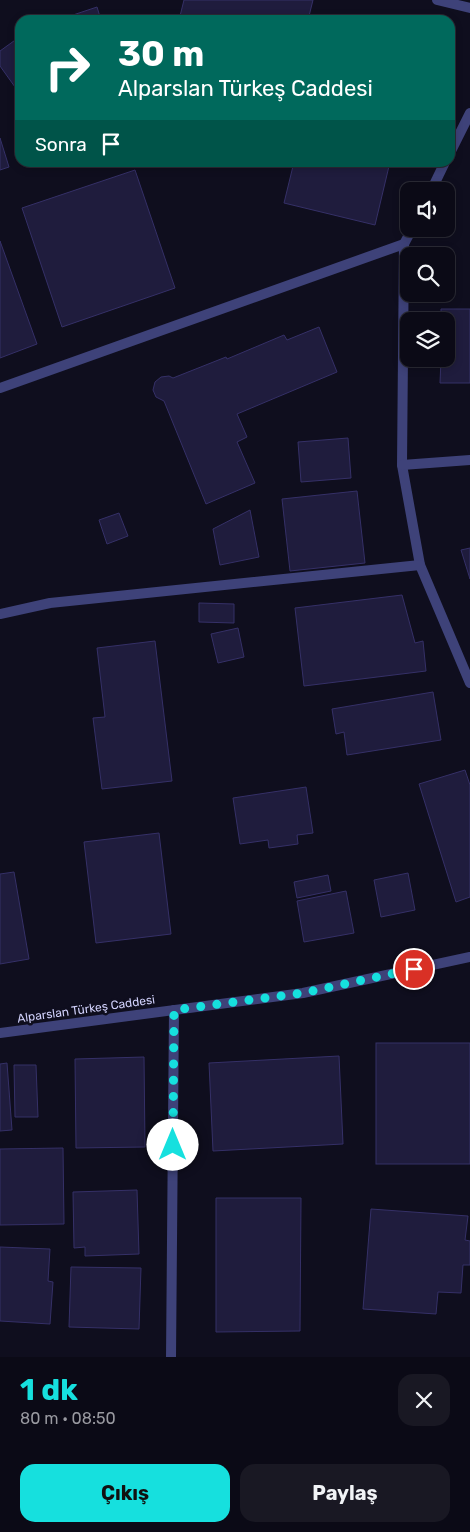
<!DOCTYPE html>
<html lang="tr">
<head>
<meta charset="utf-8">
<style>
  body { margin:0; font-family:Rubik,sans-serif; background:#191823; color:#f1f3f6; height:100vh; display:flex; flex-direction:column; font-size:19px; white-space:nowrap }
  * { box-sizing:border-box; margin:0 }
  p { font-size:16px; color:#9a9aa1 }
  .icon { flex:none; width:28px; height:28px; fill:none; stroke:currentColor; stroke-width:2; stroke-linecap:round; stroke-linejoin:round }
  .map { position:relative; height:1357px; overflow:hidden }
  .sheet { display:flex; flex-direction:column; background:#0b0a16; flex:1 }
  .sheet>* { flex:none }
  .top-card { position:absolute; left:15px; top:15px; width:440px; height:152px; border-radius:15px; box-shadow:0 2px 8px #0003,0 0 0 1px #2b2b35; background:#00695c; color:#fff; overflow:hidden }
  .buttons { position:absolute; left:400px; top:182px; display:grid; gap:10px }
  .buttons a { display:grid; place-items:center; width:55px; height:55px; border-radius:10px; background:#0b0a16; box-shadow:0 2px 8px #0003,0 0 0 1px #2b2b35; font-size:25px }
  .pin { position:absolute; display:grid; place-items:center; width:42px; height:42px; color:#fff; margin:-21px; border:2px solid #fff; border-radius:50%; box-shadow:0 1px 5px #0007 }
  .me { position:absolute; width:55px; margin:-28px; rotate:0deg; stroke-linejoin:round; filter:drop-shadow(0 0 4px #0008) }
  .turn { display:flex; align-items:center; gap:18px; height:105px; padding:0 20px; font-size:22px }
  .turn .icon { width:65px; height:65px; stroke-width:2.5 }
  .turn b { display:block; font-size:35px; line-height:42px }
  .then { display:flex; align-items:center; height:48px; padding:0 20px; background:#0003; gap:10px; font-size:19px }
  .round { display:grid; place-items:center; flex:none; width:52px; height:52px; border-radius:15px; background:#191823 }
  .overview { display:flex; align-items:center; justify-content:space-between; height:85px; padding:0 20px }
  h1 { font-size:30px; font-weight:700; line-height:38px; color:#16e0de }
  .cta { display:flex; gap:10px; margin-top:auto; padding:10px 20px }
  .cta a { flex:1; height:58px; border-radius:15px; background:#16e0de; color:#111; font-size:20px; font-weight:700; line-height:58px; text-align:center }
  .cta a+a { background:#191823; color:#f1f3f6 }
  .map>svg:first-child { display:block }
  .building { fill:#1f1c3d; stroke:#353067 }
  .lines { fill:none; stroke-linecap:round; stroke-linejoin:round }
  .street { stroke:#3e4279; stroke-width:10 }
  .route { stroke:#16e0de; stroke-width:9; stroke-dasharray:0 16.2 }
  .labels { text-anchor:middle; dominant-baseline:central; stroke-width:5; stroke-linejoin:round; paint-order:stroke }
  .street-label { font-size:12px; fill:#d0d0fa; stroke:#0f0e1e }
</style>
</head>
<body>
<div class="map">
<svg width="470" height="1357" viewBox="0 0 470 1357">
  <rect width="100%" height="100%" fill="#0f0e1e"/>
  <!-- building -->
  <g class="building">
    <polygon points="184,0 313,0 308,20 179,20"/>
    <polygon points="97,7 101,20 58,20"/>
    <polygon points="20,32 20,94 0,66 0,51 18,38 17,33"/>
    <polygon points="0,138 9,167 0,170"/>
    <polygon points="294,162 390,162 375,225 284,203"/>
    <polygon points="135,170 175,288 62,327 22,208"/>
    <polygon points="0,241 37,344 0,358"/>
    <polygon points="441,309 470,309 470,383 440,383 441,359 446,359 446,321 441,321"/>
    <polygon points="319,327 337,372 237,414 247,437 237,442 255,483 206,504 164,401 156,397 153,390 155,382 161,377 169,376 173,378 226,357 227,359 284,335 287,340"/>
    <polygon points="348,438 351,478 301,482 298,442"/>
    <polygon points="357,491 365,563 290,571 282,499"/>
    <polygon points="250,510 259,557 220,565 213,529"/>
    <polygon points="119,513 128,536 107,544 99,520"/>
    <polygon points="470,548 470,579 461,550"/>
    <polygon points="402,595 415,643 423,641 426,671 304,686 295,608"/>
    <polygon points="199,603 234,604 234,623 199,622"/>
    <polygon points="238,628 244,657 218,663 211,634"/>
    <polygon points="155,641 172,781 102,789 93,718 105,717 97,648"/>
    <polygon points="433,692 441,740 347,755 344,732 336,734 332,709"/>
    <polygon points="465,770 470,785 470,897 456,902 419,784"/>
    <polygon points="306,787 313,833 297,835 298,844 269,848 268,840 240,844 233,798"/>
    <polygon points="159,833 171,934 96,943 84,842"/>
    <polygon points="14,872 29,959 0,964 0,874"/>
    <polygon points="408,873 415,910 381,917 374,880"/>
    <polygon points="328,875 331,891 297,898 294,882"/>
    <polygon points="346,891 354,933 304,942 297,901"/>
    <rect x="376" y="1043" width="94" height="121"/>
    <polygon points="339,1056 343,1144 213,1151 209,1063"/>
    <polygon points="144,1057 145,1147 76,1148 75,1059"/>
    <polygon points="7,1063 12,1130 0,1131 0,1064"/>
    <polygon points="14,1065 36,1065 38,1117 15,1117"/>
    <polygon points="63,1148 64,1224 0,1225 0,1149"/>
    <polygon points="137,1190 139,1254 85,1256 85,1247 74,1248 73,1192"/>
    <polygon points="216,1198 301,1198 300,1331 216,1332"/>
    <polygon points="371,1209 468,1216 465,1240 470,1241 470,1265 463,1265 461,1293 438,1292 436,1314 363,1309"/>
    <polygon points="0,1247 50,1249 48,1281 53,1282 50,1324 0,1321"/>
    <polygon points="71,1267 141,1268 139,1329 69,1327"/>
  </g>
  <g class="lines">
    <!-- street -->
    <g class="street">
      <polyline points="437,0 470,8"/>
      <polyline points="450,153 470,113"/>
      <polyline points="431,191 445,162"/>
      <polyline points="412,229 404,244 402,465 420,565 470,683"/>
      <polyline points="0,388 404,244"/>
      <polyline points="402,465 470,460"/>
      <polyline points="0,614 50,603 420,565"/>
      <polyline points="0,1033 303,993 470,957"/>
      <polyline points="171,1357 174,1010"/>
    </g>
  </g>
  <g class="lines">
    <!-- route -->
    <polyline class="route" points="173,1145 174,1010 303,993 414,969"/>
  </g>
  <g class="labels">
    <!-- street labels -->
    <g class="street-label">
      <text transform="translate(86 1009) rotate(-8)">Alparslan Türkeş Caddesi</text>
    </g>
  </g>
</svg>
<div class="buttons">
<a><svg class="icon" aria-label="sound" viewBox="0 0 24 24"><path d="M4 9h4l5-4v14l-5-4H4zM17 9q2 3 0 6"/></svg></a>
<a><svg class="icon" aria-label="search" viewBox="0 0 24 24"><circle cx="10" cy="10" r="6"/><path d="M15 15l6 6"/></svg></a>
<a><svg class="icon" aria-label="layers" viewBox="0 0 24 24"><path d="M12 4l9 5-9 5-9-5zM3 14l9 5 9-5"/></svg></a>
</div>
<div class="pin" style="left:414px;top:969px;background:#d93025"><svg class="icon" aria-label="arrive" viewBox="0 0 24 24"><path d="M6 21V4h12l-3 4 3 4H6"/></svg></div>
<svg class="me" style="left:173px;top:1145px" viewBox="-20 -20 40 40"><circle r="19" fill="#fff"/><path d="M0-13L10 11 0 6-10 11z" fill="#16e0de"/></svg>
<div class="top-card">
<div class="turn"><svg class="icon" aria-label="right" viewBox="0 0 24 24"><path d="M7 20v-9h11M14 6l5 5-5 5"/></svg><div><b>30 m</b>Alparslan Türkeş Caddesi</div></div>
<div class="then">Sonra<svg class="icon" aria-label="arrive" viewBox="0 0 24 24"><path d="M6 21V4h12l-3 4 3 4H6"/></svg></div>
</div>
</div>
<section class="sheet">
<div class="overview"><div><h1>1 dk</h1><p>80 m · 08:50</p></div><a class="round"><svg class="icon" aria-label="close" viewBox="0 0 24 24"><path d="M6 6l12 12M18 6L6 18"/></svg></a></div>
<div class="cta"><a>Çıkış</a><a>Paylaş</a></div>
</section>
</body>
</html>
